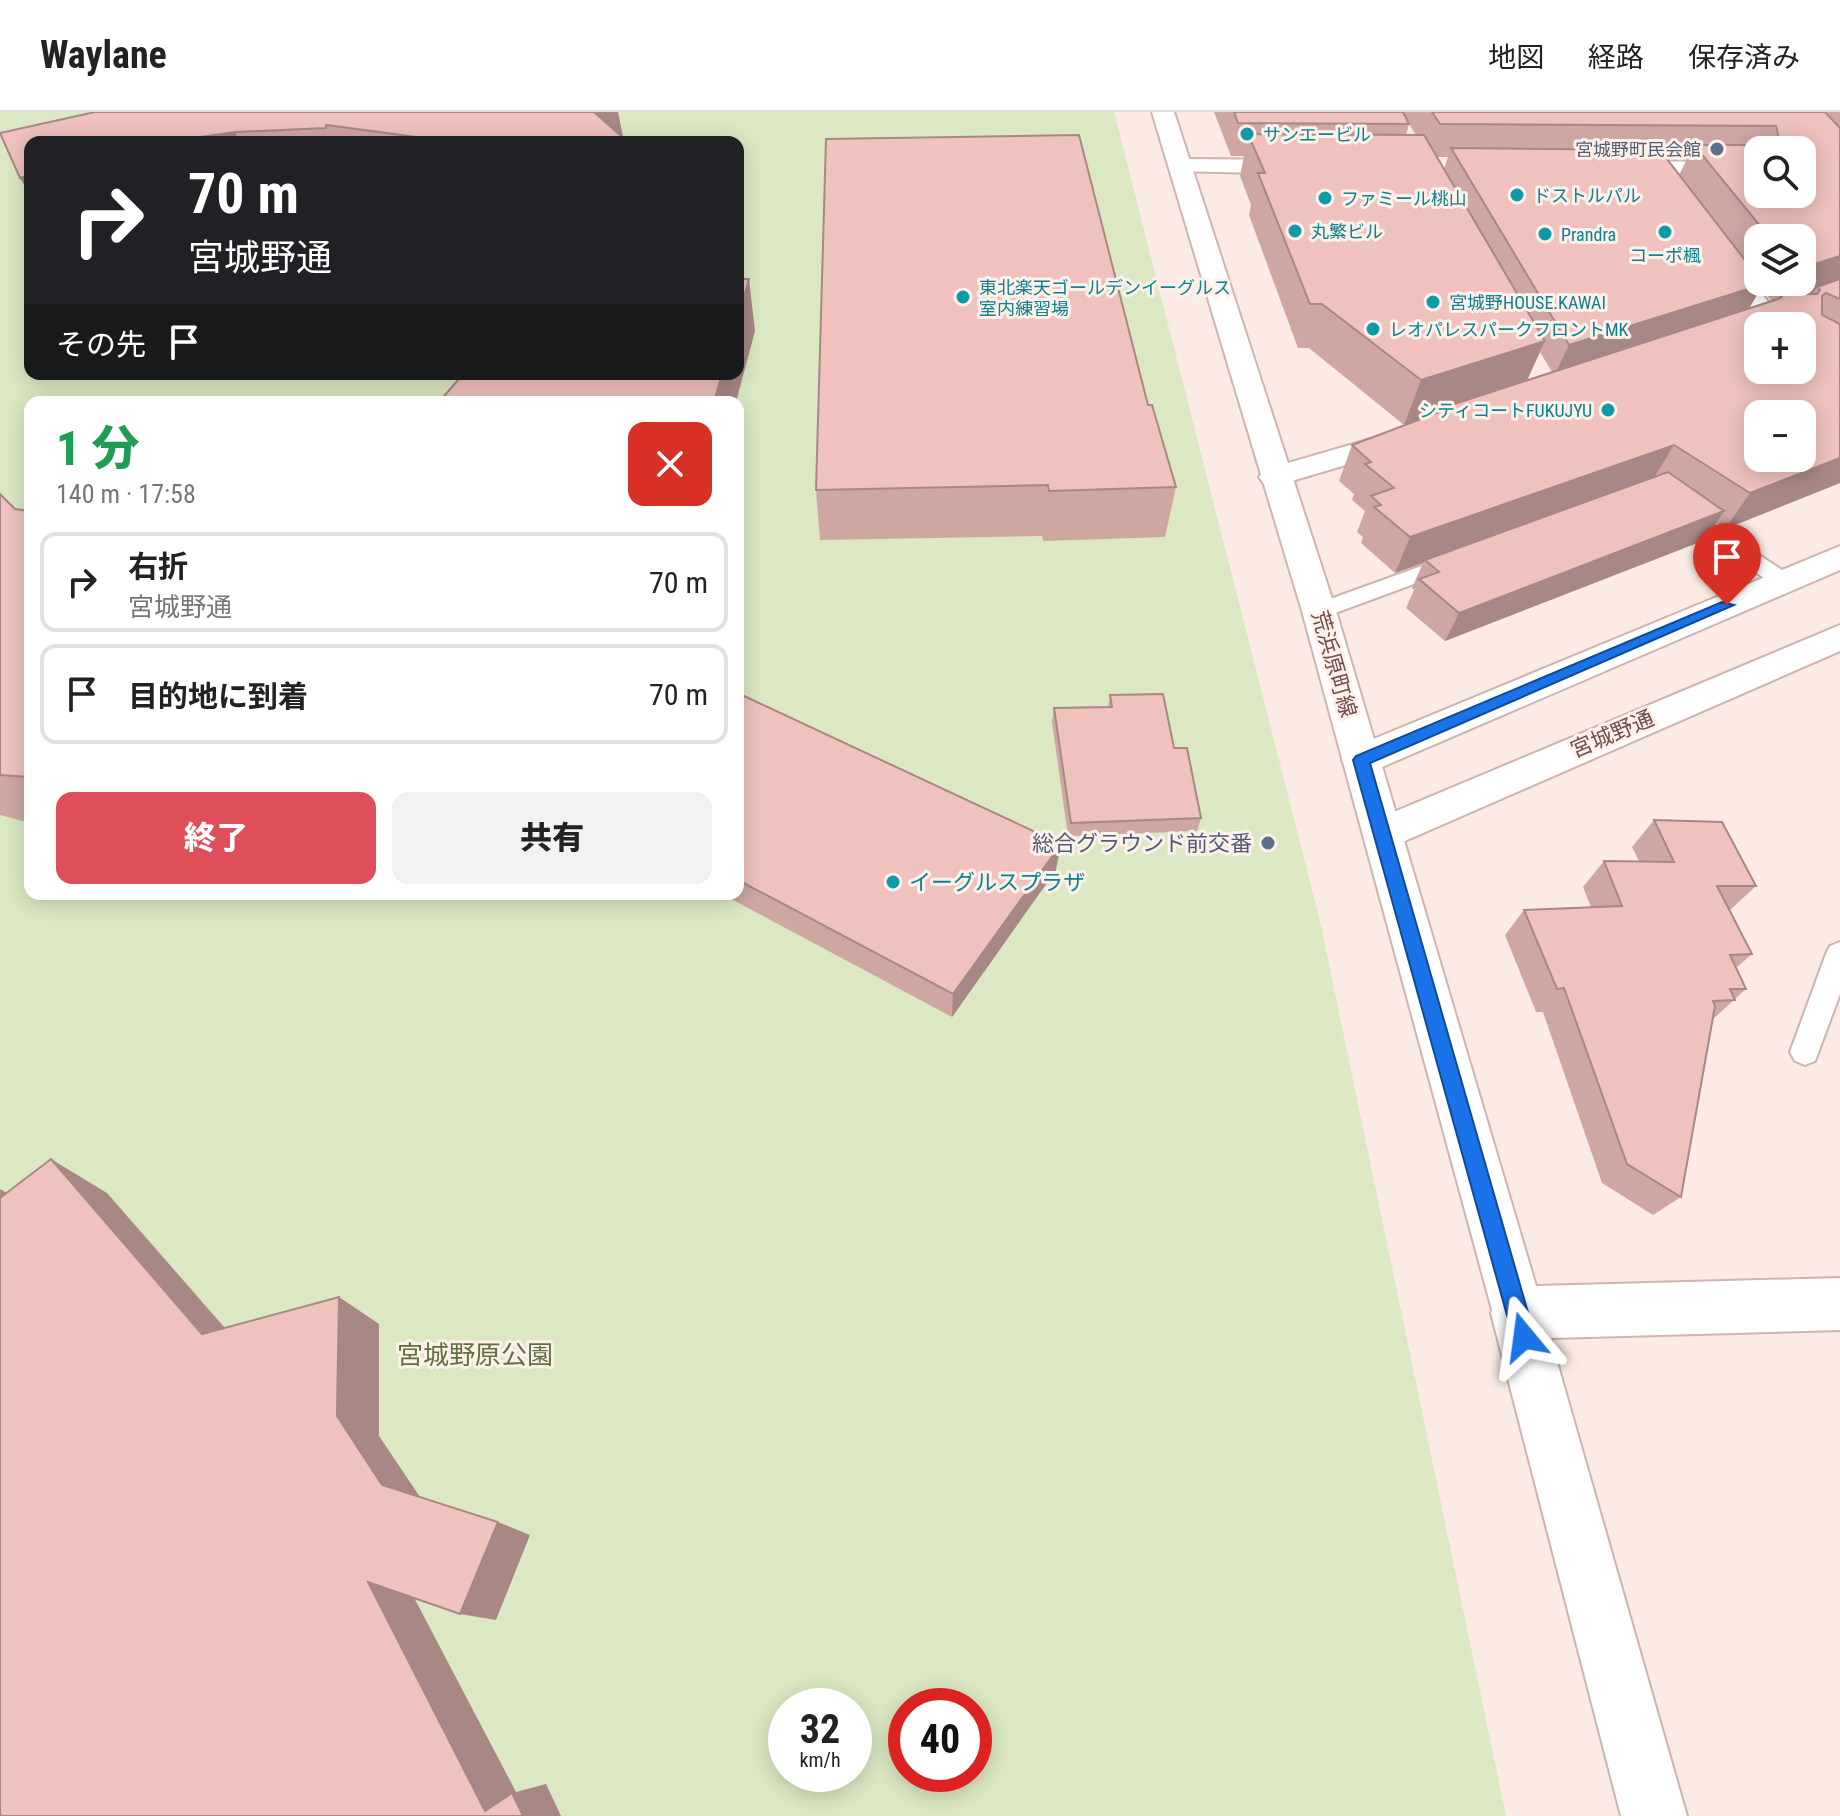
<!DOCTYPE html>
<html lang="ja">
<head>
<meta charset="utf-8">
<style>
  body { margin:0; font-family:"Roboto Condensed","Noto Sans JP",sans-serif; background:#f2f2f2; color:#222; height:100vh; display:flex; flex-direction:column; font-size:30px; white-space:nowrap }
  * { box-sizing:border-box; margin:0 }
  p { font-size:26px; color:#767676 }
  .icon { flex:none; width:44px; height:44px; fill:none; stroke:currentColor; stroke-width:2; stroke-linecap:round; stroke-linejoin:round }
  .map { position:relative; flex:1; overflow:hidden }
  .details { position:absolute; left:24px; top:284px; width:720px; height:504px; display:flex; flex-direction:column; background:#fff; border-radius:16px; box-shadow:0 4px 20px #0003 }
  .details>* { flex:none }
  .hud { position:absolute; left:24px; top:24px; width:720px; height:244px; border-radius:16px; box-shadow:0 4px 20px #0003; background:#202124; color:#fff; overflow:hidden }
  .fabs { position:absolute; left:1744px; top:24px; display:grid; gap:16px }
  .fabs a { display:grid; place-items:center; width:72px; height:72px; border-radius:16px; background:#fff; box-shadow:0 4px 20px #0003; font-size:40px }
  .speed { position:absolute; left:768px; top:1576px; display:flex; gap:16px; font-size:40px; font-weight:700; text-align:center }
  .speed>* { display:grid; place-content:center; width:104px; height:104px; border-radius:50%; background:#fff; box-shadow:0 4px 20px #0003; line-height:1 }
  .speed small { font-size:20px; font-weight:400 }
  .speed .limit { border:12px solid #d22; background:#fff; color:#111 }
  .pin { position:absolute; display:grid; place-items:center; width:68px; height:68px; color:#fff; margin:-82px -34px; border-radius:50% 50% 50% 0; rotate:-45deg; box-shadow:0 0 8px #0007 }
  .pin .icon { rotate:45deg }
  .me { position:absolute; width:88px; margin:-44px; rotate:344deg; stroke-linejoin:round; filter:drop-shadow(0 0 6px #0008) }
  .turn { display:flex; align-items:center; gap:28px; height:168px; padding:0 32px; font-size:36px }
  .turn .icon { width:104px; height:104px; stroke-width:2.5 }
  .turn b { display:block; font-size:56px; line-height:68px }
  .then { display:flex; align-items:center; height:76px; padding:0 32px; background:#0003; gap:16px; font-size:30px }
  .round { display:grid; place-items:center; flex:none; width:84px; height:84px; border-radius:16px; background:#f2f2f2 }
  .summary { display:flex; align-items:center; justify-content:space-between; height:136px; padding:0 32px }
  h1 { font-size:48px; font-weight:800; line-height:60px; color:#1e9e55 }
  .action { display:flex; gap:16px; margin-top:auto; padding:16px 32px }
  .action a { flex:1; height:92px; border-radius:16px; background:#df4f59; color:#fff; font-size:32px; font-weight:800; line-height:92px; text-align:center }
  .action a+a { background:#f2f2f2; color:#222 }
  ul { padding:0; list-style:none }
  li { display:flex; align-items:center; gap:24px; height:100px; margin:0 16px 12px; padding:0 16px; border:4px solid #e0e0e0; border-radius:16px }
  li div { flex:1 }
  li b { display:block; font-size:30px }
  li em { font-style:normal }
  header { display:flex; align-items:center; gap:48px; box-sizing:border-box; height:112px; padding:0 40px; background:#fff; border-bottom:2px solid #e0e0e0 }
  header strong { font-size:38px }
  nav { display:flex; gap:44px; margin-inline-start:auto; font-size:28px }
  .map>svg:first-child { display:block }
  .green { fill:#dce8c3; fill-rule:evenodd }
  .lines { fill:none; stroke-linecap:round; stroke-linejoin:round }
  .service-casing { stroke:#ceb3ae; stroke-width:4 }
  .minor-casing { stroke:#ceb3ae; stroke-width:4 }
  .tertiary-casing { stroke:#ceb3ae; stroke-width:4 }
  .secondary-casing { stroke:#d3b3ad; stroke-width:4 }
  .service { fill:#fff; fill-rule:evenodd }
  .minor { fill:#fff; fill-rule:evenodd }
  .tertiary { fill:#fff; fill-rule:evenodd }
  .secondary { fill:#fff; fill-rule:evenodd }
  .wall { fill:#cea7a3; fill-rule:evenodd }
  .shaded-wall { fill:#a78884 }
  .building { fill:#efc2bd; stroke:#a78884; stroke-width:2; fill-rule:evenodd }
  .route { fill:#1a73e8; stroke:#114b97; stroke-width:2 }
  .culture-dot { fill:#0f9aa8; stroke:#fef0ea; stroke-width:3 }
  .service-dot { fill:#5c6f8a; stroke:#fef0ea; stroke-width:3 }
  .labels { text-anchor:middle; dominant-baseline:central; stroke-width:6; stroke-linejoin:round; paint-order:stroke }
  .far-culture-label { font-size:18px; fill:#0d838f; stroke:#fef0ea; text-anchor:start }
  .far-service-label { font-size:18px; fill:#4e5e75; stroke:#fef0ea; text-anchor:end }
  .street-label { font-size:22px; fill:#724d4b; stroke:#fef0ea }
  .service-label { font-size:22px; fill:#4e5e75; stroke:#fef0ea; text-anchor:end }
  .culture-label { font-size:22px; fill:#0d838f; stroke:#fef0ea; text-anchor:start }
  .near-park-label { font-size:26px; fill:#5e7141; stroke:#fef0ea }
</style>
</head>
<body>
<header>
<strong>Waylane</strong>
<nav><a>地図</a><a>経路</a><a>保存済み</a></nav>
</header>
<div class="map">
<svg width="1840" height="1704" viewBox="0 0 1840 1704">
  <rect width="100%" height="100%" fill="#fbebe4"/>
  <!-- green -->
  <path class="green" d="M0,0H1114L1320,809L1506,1704H0ZM30,30H738V262H30ZM30,290H738V782H30ZM786,1594H854V1662H786ZM906,1594H974V1662H906Z"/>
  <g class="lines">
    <defs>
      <g id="service">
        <polygon points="1679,390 1791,464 1794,469 1791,474 1775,474 1672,400 1669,396 1672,392"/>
        <polygon points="1452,443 1460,445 1463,450 1460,455 1327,504 1319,506 1308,499 1311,494"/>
        <polygon points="1840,830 1840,882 1815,949 1805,953 1795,949 1790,940 1826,842 1830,834"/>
      </g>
      <g id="minor">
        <polygon points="1181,47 1302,48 1314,55 1302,62 1173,59 1169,54 1173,49"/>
        <polygon points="1615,49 1758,50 1758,64 1607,61 1603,56"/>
        <polygon points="1717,133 1726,136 1776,200 1794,214 1756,212 1704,141"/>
      </g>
      <g id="tertiary">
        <polygon points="1405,317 1416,320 1420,326 1416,332 1275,374 1264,372 1259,365 1264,358"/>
        <polygon points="1840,434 1840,458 1375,658 1361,662 1347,658 1342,648 1347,638"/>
        <polygon points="1840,513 1840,539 1398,732 1384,737 1370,732 1364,721 1370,710"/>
        <polygon points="1517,1175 1536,1182 1543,1201 1687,1704 1621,1704 1491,1201 1498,1182"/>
      </g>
      <polygon id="secondary" points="1152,0 1174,0 1336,499 1536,1174 1840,1166 1840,1218 1517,1227 1498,1220 1302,499"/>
    </defs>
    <!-- service casing -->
    <use href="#service" class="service-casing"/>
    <!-- minor casing -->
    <use href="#minor" class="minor-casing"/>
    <!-- tertiary casing -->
    <use href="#tertiary" class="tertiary-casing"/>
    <!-- secondary casing -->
    <use href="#secondary" class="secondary-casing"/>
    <!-- service -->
    <use href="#service" class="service"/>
    <!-- minor -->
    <use href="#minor" class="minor"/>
    <!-- tertiary -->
    <use href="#tertiary" class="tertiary"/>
    <!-- secondary -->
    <use href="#secondary" class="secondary"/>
  </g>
  <!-- wall -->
  <g class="wall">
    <polygon points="95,0 618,0 623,25 628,30 30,30"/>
    <path d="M1214,0H1840V371L1725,417L1716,411L1705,428L1445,529L1406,496L1414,478L1412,476L1423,451L1395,461L1361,431L1363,425L1357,420L1365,399L1352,388L1354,382L1339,369L1352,333L1425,306L1404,313L1309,236H1298L1249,103L1251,93L1240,64L1244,44H1231ZM1409,12L1416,23H1406ZM1437,45H1448L1444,57ZM1666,46L1687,47L1679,63ZM1758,126H1802V170H1758ZM1761,176L1772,189L1749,197ZM1540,240L1552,260L1527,269Z"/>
    <polygon points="1148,293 1176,375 1165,425 1043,429 1042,424 820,428 816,378"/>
    <polygon points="0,382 15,397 30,399 30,711 0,703"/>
    <polygon points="1110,583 1174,636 1201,706 1197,719 1068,724 1052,610 1054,596 1108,595"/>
    <polygon points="738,589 1056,758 952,905 722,782 738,782"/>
    <polygon points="1654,708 1756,774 1730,798 1752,842 1736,856 1746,877 1713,907 1681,1085 1653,1103 1602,1071 1543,900 1536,900 1505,823 1524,798 1591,795 1583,775 1604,749 1639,749 1632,735"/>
  </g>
  <!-- shaded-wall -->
  <g class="shaded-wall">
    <polygon points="595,0 618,0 623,25 595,1"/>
    <polygon points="235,20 240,30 165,30"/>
    <polygon points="30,63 30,83 20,66"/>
    <polygon points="1840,144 1840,171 1817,175 1813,181 1777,192 1783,182 1776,192 1774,193 1789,170 1802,170 1802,156"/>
    <polygon points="749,167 755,219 736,290 714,290 722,262 738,262 738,206"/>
    <polygon points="1764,172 1745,202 1554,264 1569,233"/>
    <polygon points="1545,229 1524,274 1442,296 1440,301 1404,313 1421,268"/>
    <polygon points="1674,333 1652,369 1425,448 1423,451 1395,461 1410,425"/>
    <polygon points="1840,346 1840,371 1725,417 1750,381"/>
    <polygon points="1724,399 1705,428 1445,529 1459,501"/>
    <polygon points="1061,732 1056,758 952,905 953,882"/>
    <polygon points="51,1047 107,1081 252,1247 202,1222"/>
    <polygon points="0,1077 42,1100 0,1086"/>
    <polygon points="339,1185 379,1212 379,1324 422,1388 382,1373 337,1304"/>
    <polygon points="498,1410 530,1423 496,1508 460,1502"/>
    <polygon points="368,1470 410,1478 516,1680 546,1672 561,1704 523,1704 485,1699"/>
  </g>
  <!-- building -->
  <g class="building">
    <polygon points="95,0 595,0 595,1 628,30 443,30 424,26 326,13 326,16 235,20 165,30 30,30 30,63 20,66 0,21"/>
    <polygon points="1234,0 1403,0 1409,12 1238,11"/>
    <path d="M1432,0H1825L1840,16V144L1802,156V126H1770L1694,33H1777L1780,30L1776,14L1440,12ZM1758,38H1802V82H1758Z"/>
    <polygon points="1248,22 1424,23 1545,229 1421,268 1322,192 1310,192 1258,61 1265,61"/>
    <polygon points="1079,23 1148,293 1152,293 1176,375 1049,379 1048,373 816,378 826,27"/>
    <polygon points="1451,36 1660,38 1758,165 1758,170 1762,170 1764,172 1569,233"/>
    <polygon points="738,167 749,167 738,206"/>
    <path d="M1840,167V187L1826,181L1822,184V203L1840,212V346L1750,381L1674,333L1410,425L1374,395L1381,393L1371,384L1394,376L1365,352L1371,350L1352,333L1445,298L1442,296L1781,186L1783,182H1817L1820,178L1817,175ZM1758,214H1802V258H1758ZM1758,302H1802V346H1758Z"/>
    <polygon points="463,262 722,262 714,290 439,290"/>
    <polygon points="1668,360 1724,399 1459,501 1419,467 1439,460 1425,448"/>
    <polygon points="0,382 15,397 30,399 30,665 0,663"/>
    <polygon points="1163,582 1174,636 1187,636 1201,706 1071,711 1054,596 1112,595 1110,583"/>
    <polygon points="744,584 1061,732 953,882 738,768 738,589"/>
    <polygon points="1654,708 1722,710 1756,774 1717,774 1752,842 1730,843 1746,877 1730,877 1735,888 1713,889 1715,894 1681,1085 1627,1052 1564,876 1557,877 1524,798 1622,794 1604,749 1674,750"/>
    <polygon points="51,1047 202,1222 339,1185 337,1304 382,1373 498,1410 460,1502 368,1470 485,1699 512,1681 523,1704 1,1704 0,1701 0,1086"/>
  </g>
  <!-- route -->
  <polygon class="route" points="1722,490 1734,493 1370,651 1535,1225 1531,1233 1524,1236 1516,1233 1513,1225 1353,648 1356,644"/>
  <!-- markers -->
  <g class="culture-dot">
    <circle cx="1247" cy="22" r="8"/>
    <circle cx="1517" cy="83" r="8"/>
    <circle cx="1325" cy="86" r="8"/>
    <circle cx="1295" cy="119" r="8"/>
    <circle cx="1665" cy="120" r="8"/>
    <circle cx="1545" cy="122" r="8"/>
    <circle cx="963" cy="185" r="8"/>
    <circle cx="1433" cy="190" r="8"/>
    <circle cx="1373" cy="217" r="8"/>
    <circle cx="1608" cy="298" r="8"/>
    <circle cx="893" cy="770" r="8"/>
  </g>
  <g class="service-dot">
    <circle cx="1717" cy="37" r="8"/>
    <circle cx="1268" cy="731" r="8"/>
  </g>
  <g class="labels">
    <!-- far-culture labels -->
    <g class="far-culture-label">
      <text x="1263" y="22">サンエービル</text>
      <text x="1533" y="83">ドストルパル</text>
      <text x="1341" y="86">ファミール桃山</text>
      <text x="1311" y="119">丸繁ビル</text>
      <text x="1561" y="122">Prandra</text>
      <text x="1665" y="143" text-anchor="middle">コーポ楓</text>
      <text x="979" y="175">東北楽天ゴールデンイーグルス<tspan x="979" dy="21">室内練習場</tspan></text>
      <text x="1449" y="190">宮城野HOUSE.KAWAI</text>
      <text x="1389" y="217">レオパレスパークフロントMK</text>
      <text x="1592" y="298" text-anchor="end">シティコートFUKUJYU</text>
    </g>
    <!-- far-service labels -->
    <g class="far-service-label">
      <text x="1701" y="37">宮城野町民会館</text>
    </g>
    <!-- street labels -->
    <g class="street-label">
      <text transform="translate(1334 552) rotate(74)">荒浜原町線</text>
      <text transform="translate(1612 622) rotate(-23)">宮城野通</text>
    </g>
    <!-- service labels -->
    <g class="service-label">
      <text x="1252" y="731">総合グラウンド前交番</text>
    </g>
    <!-- culture labels -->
    <g class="culture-label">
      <text x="909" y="770">イーグルスプラザ</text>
    </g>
    <!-- near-park labels -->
    <g class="near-park-label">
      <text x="475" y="1243">宮城野原公園</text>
    </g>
  </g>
</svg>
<div class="fabs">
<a><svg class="icon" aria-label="search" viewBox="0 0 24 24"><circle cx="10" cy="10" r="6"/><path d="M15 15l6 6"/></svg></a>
<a><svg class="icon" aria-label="layers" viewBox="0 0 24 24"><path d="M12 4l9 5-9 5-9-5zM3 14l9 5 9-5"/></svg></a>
<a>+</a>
<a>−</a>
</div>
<div class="speed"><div>32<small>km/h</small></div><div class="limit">40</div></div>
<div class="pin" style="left:1727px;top:493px;background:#d93025"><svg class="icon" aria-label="arrive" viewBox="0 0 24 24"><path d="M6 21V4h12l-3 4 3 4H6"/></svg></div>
<svg class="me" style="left:1524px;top:1225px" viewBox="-20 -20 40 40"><path d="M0-17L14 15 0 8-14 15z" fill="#1a73e8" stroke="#fff" stroke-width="4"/></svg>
<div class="hud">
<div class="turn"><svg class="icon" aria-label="right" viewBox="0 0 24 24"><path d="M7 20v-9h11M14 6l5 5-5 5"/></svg><div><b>70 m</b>宮城野通</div></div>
<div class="then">その先<svg class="icon" aria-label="arrive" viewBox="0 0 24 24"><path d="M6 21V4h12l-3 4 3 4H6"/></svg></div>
</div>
<section class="details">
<div class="summary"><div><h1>1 分</h1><p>140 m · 17:58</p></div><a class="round" style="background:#d93025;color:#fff"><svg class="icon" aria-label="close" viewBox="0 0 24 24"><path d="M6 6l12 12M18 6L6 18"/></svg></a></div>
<ul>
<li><svg class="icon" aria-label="right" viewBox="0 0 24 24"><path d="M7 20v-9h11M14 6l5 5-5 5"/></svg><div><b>右折</b><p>宮城野通</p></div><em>70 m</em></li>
<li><svg class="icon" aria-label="arrive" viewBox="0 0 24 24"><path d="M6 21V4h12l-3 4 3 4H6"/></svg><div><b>目的地に到着</b></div><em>70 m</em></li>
</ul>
<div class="action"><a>終了</a><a>共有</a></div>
</section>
</div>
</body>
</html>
